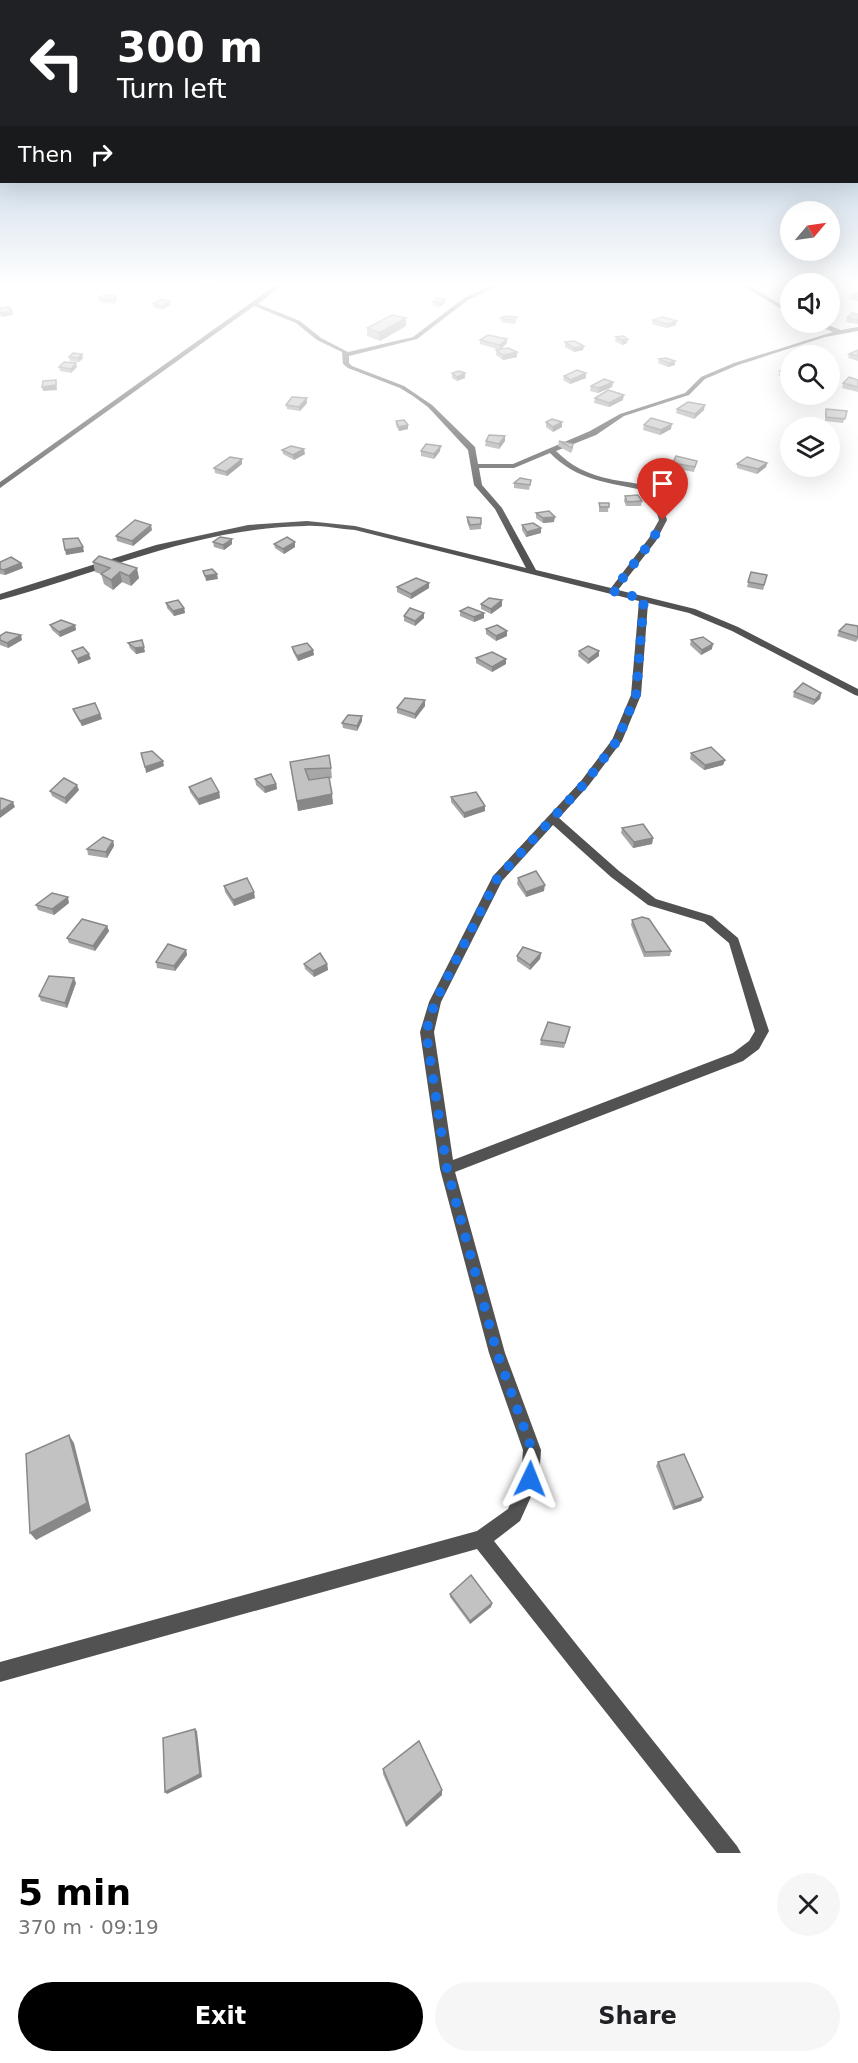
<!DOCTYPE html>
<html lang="en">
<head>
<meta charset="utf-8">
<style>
  body { margin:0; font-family:"DejaVu Sans",sans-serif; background:#f6f6f6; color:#202124; height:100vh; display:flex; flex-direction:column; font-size:22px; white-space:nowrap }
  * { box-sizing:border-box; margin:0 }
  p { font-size:20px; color:#757577 }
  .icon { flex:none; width:33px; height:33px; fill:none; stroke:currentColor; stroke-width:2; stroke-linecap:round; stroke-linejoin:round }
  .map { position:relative; height:1853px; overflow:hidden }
  .side { display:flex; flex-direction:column; background:#fff; flex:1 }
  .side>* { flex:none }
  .top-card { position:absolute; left:0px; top:0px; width:858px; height:183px; box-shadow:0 6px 24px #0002; background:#202124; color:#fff; overflow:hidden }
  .needle { width:39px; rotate:61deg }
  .buttons { position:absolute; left:780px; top:201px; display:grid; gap:12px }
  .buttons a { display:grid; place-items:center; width:60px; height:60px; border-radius:50%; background:#fff; box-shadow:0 6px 24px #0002; font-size:30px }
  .pin { position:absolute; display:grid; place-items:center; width:51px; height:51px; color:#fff; margin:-62px -26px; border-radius:50% 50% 50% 0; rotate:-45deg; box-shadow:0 0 6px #0007 }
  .pin .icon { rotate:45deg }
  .me { position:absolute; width:66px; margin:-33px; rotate:2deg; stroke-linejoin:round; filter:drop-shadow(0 0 4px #0008) }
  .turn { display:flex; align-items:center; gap:21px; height:126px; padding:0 18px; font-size:27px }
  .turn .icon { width:78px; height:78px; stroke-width:2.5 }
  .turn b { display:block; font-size:42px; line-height:51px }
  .then { display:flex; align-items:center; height:57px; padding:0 18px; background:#0003; gap:12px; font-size:22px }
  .round { display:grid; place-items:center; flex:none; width:63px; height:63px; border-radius:32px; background:#f6f6f6 }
  .overview { display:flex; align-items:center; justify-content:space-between; height:102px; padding:0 18px }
  h1 { font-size:36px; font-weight:700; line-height:45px; color:#000 }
  .button { display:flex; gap:12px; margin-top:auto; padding:12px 18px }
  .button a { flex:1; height:69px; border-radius:36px; background:#000; color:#fff; font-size:24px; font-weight:700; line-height:69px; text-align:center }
  .button a+a { background:#f6f6f6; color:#202124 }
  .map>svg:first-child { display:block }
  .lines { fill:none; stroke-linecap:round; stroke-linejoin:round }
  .street { fill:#525252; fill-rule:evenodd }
  .wall { fill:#a7a7a7 }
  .shaded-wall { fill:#888 }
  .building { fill:#c2c2c2; stroke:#888; stroke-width:1.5 }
  .route { stroke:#1a73e8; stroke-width:10; stroke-dasharray:0 18 }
</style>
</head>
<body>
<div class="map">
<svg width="858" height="1853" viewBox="0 0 858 1853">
  <rect width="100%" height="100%" fill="#fff"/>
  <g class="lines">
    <!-- street -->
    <g class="street">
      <path d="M273,287H280L258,304L300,321L321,338L348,352L413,337L464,298L488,287H496L468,300L417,339L349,356V363L352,366L404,386L432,405L475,447L478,464H513L590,431L620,414L685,393L701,377L734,363L833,332L810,322H820L841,330L858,327V331L825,337L738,365L705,379L689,395L624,416L596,435L556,451C571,466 589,475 610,479C625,483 647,482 659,493L667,520L656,541L618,590L695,609L738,627L858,689V696L855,695L732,631L689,613L648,603L641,695L622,741L589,785L559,818L619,871L656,899L712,916L738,938L769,1031L759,1049L743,1061L455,1172L505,1353L541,1450L539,1479L520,1521L494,1541L737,1846L741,1853H717L477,1549L0,1682V1662L477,1531L508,1509L521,1478L523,1450L489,1353L440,1169L420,1032L429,1002L493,876L581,781L612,740L631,695L639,601L355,530C339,529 321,525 305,526C196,528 103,572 0,600V594L156,545L248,525L307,521L355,526L526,568L495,509L474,485L468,450L428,407L413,396L400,388L348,368L343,364L342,352L317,340L296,323L254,306L0,488V482ZM550,453C576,480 609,483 643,490L651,494L659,520L649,538L611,588L536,570L502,508L482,485L479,468H514ZM553,825L611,877L648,905L704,922L729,943L755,1031L749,1041L733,1053L453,1160L434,1032L441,1002L502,881Z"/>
      <polygon points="745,287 752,287 790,310 790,314"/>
    </g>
  </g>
  <!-- wall -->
  <g class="wall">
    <polygon points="195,287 215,287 210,290"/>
    <polygon points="790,292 790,298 787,297 787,293"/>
    <polygon points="858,293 858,301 850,299 851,295"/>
    <polygon points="116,296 117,300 115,304 100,302 99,298"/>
    <polygon points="445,299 445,303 440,307 433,306 433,302"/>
    <polygon points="153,303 170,305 162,310 153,307"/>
    <polygon points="858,314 858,324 846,322 847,318"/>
    <polygon points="506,316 517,321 514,324 501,322 501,318"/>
    <polygon points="406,318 406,326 380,341 367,336 367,328"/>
    <polygon points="653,320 676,325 666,328 652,324"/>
    <polygon points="616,337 627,343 622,345 615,341"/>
    <polygon points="480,340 507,343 500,350 480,344"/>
    <polygon points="565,342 584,346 583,350 574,352 565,347"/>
    <polygon points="496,350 517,352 517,357 503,360 496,355"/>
    <polygon points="858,350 858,361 848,358 849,354"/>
    <polygon points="69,357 83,358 79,362 70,361"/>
    <polygon points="659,359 675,361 675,365 668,367 658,363"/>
    <polygon points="59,367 77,367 71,373 60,371"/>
    <polygon points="790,368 790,378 779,376 780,371"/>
    <polygon points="452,373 465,373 465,378 457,381 452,378"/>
    <polygon points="586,373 586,378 570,384 563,380 564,376"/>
    <polygon points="858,380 858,392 842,388 843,383"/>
    <polygon points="613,382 612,387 598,393 590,391 591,386"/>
    <polygon points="307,398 307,403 300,411 287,409 286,405"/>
    <polygon points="595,398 623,400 609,407 594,403"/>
    <polygon points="677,409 704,410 694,419 676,413"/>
    <polygon points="826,409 847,411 843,423 825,421 825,413"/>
    <polygon points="396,421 408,425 408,429 399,431 396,426"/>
    <polygon points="546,422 562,422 562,427 553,432 546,427"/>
    <polygon points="644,425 671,429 660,435 643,430"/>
    <polygon points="486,441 505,441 499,449 485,446"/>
    <polygon points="559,441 573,449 571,453 558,446"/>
    <polygon points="282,450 305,454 294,460 283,454"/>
    <polygon points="421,451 440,451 434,459 421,456"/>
    <polygon points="242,459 242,464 227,476 215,473 214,468"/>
    <polygon points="697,461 694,472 672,468 673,463"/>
    <polygon points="767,463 766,467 757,474 737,468 737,464"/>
    <polygon points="531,480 529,490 514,488 514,483"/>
    <polygon points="625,496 642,501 641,506 626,506 624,501"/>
    <polygon points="599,503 609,503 608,512 599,512"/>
    <polygon points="536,513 554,522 543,523 536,518"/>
    <polygon points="467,517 481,518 481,529 470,530 467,522"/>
    <polygon points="522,525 541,533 526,537 522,530"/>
    <polygon points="152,530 133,546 117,541 116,536"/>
    <polygon points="232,539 232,544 224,550 214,547 213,542"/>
    <polygon points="274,544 295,547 284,554 275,548"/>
    <polygon points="0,562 21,563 23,568 5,575 0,574"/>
    <polygon points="93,562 139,578 131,586 122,582 113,590 104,584 101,574 95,572"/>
    <polygon points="751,572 766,580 763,590 747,587"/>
    <polygon points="397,587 429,588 411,599 397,592"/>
    <polygon points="502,600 502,606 491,614 481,609 481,604"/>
    <polygon points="166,603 184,608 185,613 174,616 167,608"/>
    <polygon points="460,611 484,618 474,622 460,616"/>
    <polygon points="404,616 424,618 415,626 404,621"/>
    <polygon points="50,625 75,625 76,630 60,637 52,630"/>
    <polygon points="858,626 858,639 856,642 837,636 839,631"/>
    <polygon points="486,629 507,631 507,636 496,641 486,634"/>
    <polygon points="0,636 22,640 8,648 0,645"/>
    <polygon points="691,640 712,649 701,655 690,645"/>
    <polygon points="128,643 145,652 136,654 130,648"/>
    <polygon points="292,647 313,650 314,655 298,661 293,652"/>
    <polygon points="579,651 599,656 588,664 578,656"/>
    <polygon points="476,658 506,664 492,672 476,663"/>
    <polygon points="794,692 821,693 820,699 813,705 793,697"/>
    <polygon points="425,700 425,706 415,719 397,713 397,708"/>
    <polygon points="73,709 100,714 102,719 82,726 75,714"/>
    <polygon points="362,721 357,731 343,728 342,723"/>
    <polygon points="691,753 725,760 723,765 704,770 690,759"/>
    <polygon points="290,762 331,768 332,778 329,779 333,804 298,811"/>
    <polygon points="255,779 276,784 277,789 265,793 256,785"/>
    <polygon points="189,787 219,792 220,798 199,805 190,792"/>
    <polygon points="79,790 66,804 52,796 50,791"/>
    <polygon points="451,797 485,811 464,818 451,802"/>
    <polygon points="622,828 653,838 652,844 633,848 621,833"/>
    <polygon points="113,841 114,846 107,858 88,855 87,849"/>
    <polygon points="518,878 544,891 526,897 517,884"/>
    <polygon points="224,886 255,898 234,906 225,892"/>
    <polygon points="69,903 54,915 38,910 36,905"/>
    <polygon points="632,920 671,951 670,956 644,957 631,925"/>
    <polygon points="107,926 109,931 95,951 69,943 67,938"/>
    <polygon points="186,950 187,955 175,971 157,968 156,962"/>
    <polygon points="541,953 540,959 530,970 517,961 517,956"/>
    <polygon points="304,964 327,964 328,970 314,977 305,969"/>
    <polygon points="76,983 67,1008 41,1001 39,996"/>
    <polygon points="569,1032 564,1048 540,1045 541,1040"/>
    <polygon points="658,1462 703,1497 701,1501 673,1510 656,1466"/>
    <polygon points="450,1594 492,1603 491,1607 470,1624 450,1597"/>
    <polygon points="383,1769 442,1790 442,1795 406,1827 383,1774"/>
  </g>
  <!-- shaded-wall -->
  <g class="shaded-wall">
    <polygon points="445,299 445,303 440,307 440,303"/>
    <polygon points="170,301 170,305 162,310 161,306"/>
    <polygon points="12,311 13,315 1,317 0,313"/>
    <polygon points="406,318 406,326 380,341 379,333"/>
    <polygon points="677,321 676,325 666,328 667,324"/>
    <polygon points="507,339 507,343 500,350 500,345"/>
    <polygon points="628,339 627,343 622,345 622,340"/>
    <polygon points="584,346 583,350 574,352 574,348"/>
    <polygon points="517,352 517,357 503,360 503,355"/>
    <polygon points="82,354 83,358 79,362 78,358"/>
    <polygon points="675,361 675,365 668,367 669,363"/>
    <polygon points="76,363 77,367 71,373 71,369"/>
    <polygon points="465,373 465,378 457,381 457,377"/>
    <polygon points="586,373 586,378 570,384 571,380"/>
    <polygon points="56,380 57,390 43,391 42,387"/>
    <polygon points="613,382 612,387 598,393 599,388"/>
    <polygon points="624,395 623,400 609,407 609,403"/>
    <polygon points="307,398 307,403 300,411 299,407"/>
    <polygon points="705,405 704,410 694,419 695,414"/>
    <polygon points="562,422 562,427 553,432 553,427"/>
    <polygon points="672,424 671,429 660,435 661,430"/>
    <polygon points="408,425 408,429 399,431 399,427"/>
    <polygon points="505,436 505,441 499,449 499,444"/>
    <polygon points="441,446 440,451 434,459 434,454"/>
    <polygon points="304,449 305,454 294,460 293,455"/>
    <polygon points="242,459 242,464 227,476 226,472"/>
    <polygon points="767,463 766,467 757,474 758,469"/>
    <polygon points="555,517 554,522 543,523 543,518"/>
    <polygon points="151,525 152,530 133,546 132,541"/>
    <polygon points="541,528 541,533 526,537 527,532"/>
    <polygon points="232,539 232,544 224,550 223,545"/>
    <polygon points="295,542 295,547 284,554 283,549"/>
    <polygon points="83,547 84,552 66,555 65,550"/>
    <polygon points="21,563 23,568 5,575 4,570"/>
    <polygon points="137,568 139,578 131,586 129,576"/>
    <polygon points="120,572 122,582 113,590 111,580"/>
    <polygon points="217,574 218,579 206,581 205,576"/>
    <polygon points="429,583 429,588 411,599 411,594"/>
    <polygon points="502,600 502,606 491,614 491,609"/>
    <polygon points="184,608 185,613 174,616 173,611"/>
    <polygon points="424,613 424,618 415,626 415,621"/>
    <polygon points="484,613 484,618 474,622 474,617"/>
    <polygon points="75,625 76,630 60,637 59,632"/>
    <polygon points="507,631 507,636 496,641 496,636"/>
    <polygon points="21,635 22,640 8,648 7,643"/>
    <polygon points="713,644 712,649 701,655 702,650"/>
    <polygon points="144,647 145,652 136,654 135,648"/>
    <polygon points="313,650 314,655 298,661 297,656"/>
    <polygon points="599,651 599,656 588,664 589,659"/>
    <polygon points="89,654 91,659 78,664 77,659"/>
    <polygon points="506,659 506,664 492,672 492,667"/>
    <polygon points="821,693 820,699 813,705 815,700"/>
    <polygon points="425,700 425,706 415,719 415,714"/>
    <polygon points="100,714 102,719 82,726 80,721"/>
    <polygon points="362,716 362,721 357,731 357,726"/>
    <polygon points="725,760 723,765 704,770 705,765"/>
    <polygon points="163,761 164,766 146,773 145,767"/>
    <polygon points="276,784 277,789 265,793 264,787"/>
    <polygon points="77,785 79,790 66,804 65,798"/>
    <polygon points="219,792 220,798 199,805 198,799"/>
    <polygon points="332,794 333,804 298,811 297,801"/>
    <polygon points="13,802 15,807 0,818 0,812"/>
    <polygon points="485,806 485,811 464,818 464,813"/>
    <polygon points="653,838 652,844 633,848 634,842"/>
    <polygon points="113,841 114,846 107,858 106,852"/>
    <polygon points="545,885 544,891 526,897 526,892"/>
    <polygon points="254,892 255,898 234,906 233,900"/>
    <polygon points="68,897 69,903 54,915 52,909"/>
    <polygon points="107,926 109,931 95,951 93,946"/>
    <polygon points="186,950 187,955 175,971 174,966"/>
    <polygon points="541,953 540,959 530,970 530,965"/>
    <polygon points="327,964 328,970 314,977 313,971"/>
    <polygon points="74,978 76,983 67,1008 65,1003"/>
    <polygon points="69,1435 74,1443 91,1511 36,1540 30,1533"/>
    <polygon points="703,1497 701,1501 673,1510 675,1507"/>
    <polygon points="492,1603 491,1607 470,1624 470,1621"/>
    <polygon points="195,1729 197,1731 202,1777 167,1794 165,1792"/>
    <polygon points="442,1790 442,1795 406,1827 406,1823"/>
  </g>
  <!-- building -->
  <g class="building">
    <polygon points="856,293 858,293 858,297 851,295"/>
    <polygon points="104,295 116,296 114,300 99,298"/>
    <polygon points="437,298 445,299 440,303 433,302"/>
    <polygon points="162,299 170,301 161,306 153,303"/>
    <polygon points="9,307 12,311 0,313 0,308"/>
    <polygon points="852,313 858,314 858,320 847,318"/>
    <polygon points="392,315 406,318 379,333 367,328"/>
    <polygon points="506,316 517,317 514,320 501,318"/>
    <polygon points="662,317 677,321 667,324 653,320"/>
    <polygon points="488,335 507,339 500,345 480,340"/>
    <polygon points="623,336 628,339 622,340 616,337"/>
    <polygon points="574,341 584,346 574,348 565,342"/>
    <polygon points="508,348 517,352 503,355 496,350"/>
    <polygon points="858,350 858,356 849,354"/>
    <polygon points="73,353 82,354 78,358 69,357"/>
    <polygon points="666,358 675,361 669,363 659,359"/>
    <polygon points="64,362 76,363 71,369 59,367"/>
    <polygon points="788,367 790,368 790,374 780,371"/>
    <polygon points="577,370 586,373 571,380 564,376"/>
    <polygon points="459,371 465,373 457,377 452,373"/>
    <polygon points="849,377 858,380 858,387 843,383"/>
    <polygon points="604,379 613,382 599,388 591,386"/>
    <polygon points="56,380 56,385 42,387 43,381"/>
    <polygon points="608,390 624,395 609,403 595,398"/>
    <polygon points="292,397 307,398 299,407 286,405"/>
    <polygon points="688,402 705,405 695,414 677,409"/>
    <polygon points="826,409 847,411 845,419 826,417"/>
    <polygon points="651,418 672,424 661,430 644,425"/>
    <polygon points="552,419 562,422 553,427 546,422"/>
    <polygon points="404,420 408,425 399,427 396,421"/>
    <polygon points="489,435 505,436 499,444 486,441"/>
    <polygon points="559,441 573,444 572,448"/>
    <polygon points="426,444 441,446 434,454 421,451"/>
    <polygon points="291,446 304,449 293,455 282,450"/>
    <polygon points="676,456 697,461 695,467 673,463"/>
    <polygon points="230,457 242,459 226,472 214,468"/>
    <polygon points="747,457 767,463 758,469 737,464"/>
    <polygon points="520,478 531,480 530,485 514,483"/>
    <polygon points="638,495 642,501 627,502 625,496"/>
    <polygon points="599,503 609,503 609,507 600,507"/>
    <polygon points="549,511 555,517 543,518 536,513"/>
    <polygon points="467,517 481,518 481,524 470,525"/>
    <polygon points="135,520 151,525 132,541 116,536"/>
    <polygon points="533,523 541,528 527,532 522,525"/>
    <polygon points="220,537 232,539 223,545 213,542"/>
    <polygon points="287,537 295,542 283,549 274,544"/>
    <polygon points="78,538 83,547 65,550 63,539"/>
    <polygon points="99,556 137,568 129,576 120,572 111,580 101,574 110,568 93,562"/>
    <polygon points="11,557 21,563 4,570 0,569 0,562"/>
    <polygon points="212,569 217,574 205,576 203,571"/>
    <polygon points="751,572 767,575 764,585 748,582"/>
    <polygon points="416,578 429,583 411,594 397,587"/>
    <polygon points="489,598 502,600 491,609 481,604"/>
    <polygon points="178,600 184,608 173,611 166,603"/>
    <polygon points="468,607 484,613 474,617 460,611"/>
    <polygon points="410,608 424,613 415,621 404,616"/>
    <polygon points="61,620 75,625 59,632 50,625"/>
    <polygon points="846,624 858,626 858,637 839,631"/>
    <polygon points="497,625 507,631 496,636 486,629"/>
    <polygon points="6,632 21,635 7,643 0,640 0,636"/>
    <polygon points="703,637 713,644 702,650 691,640"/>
    <polygon points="142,640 144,647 135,648 128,643"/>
    <polygon points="307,643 313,650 297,656 292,647"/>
    <polygon points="588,646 599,651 589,659 579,651"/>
    <polygon points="83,647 89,654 77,659 72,651"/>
    <polygon points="492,652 506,659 492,667 476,658"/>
    <polygon points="803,683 821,693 815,700 794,692"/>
    <polygon points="405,698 425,700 415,714 397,708"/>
    <polygon points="95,703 100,714 80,721 73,709"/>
    <polygon points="348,715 362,716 357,726 342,723"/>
    <polygon points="711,747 725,760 705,765 691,753"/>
    <polygon points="152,751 163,761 145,767 141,753"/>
    <polygon points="329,755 331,768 305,769 309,780 329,777 332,794 297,801 290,762"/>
    <polygon points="271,774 276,784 264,787 255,779"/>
    <polygon points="64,778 77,785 65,798 50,791"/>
    <polygon points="211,778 219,792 198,799 189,787"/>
    <polygon points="476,792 485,806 464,813 451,797"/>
    <polygon points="1,798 13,802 0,812 0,799"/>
    <polygon points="643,824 653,838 634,842 622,828"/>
    <polygon points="103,837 113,841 106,852 87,849"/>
    <polygon points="536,871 545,885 526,892 518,878"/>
    <polygon points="247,878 254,892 233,900 224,886"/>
    <polygon points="52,893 68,897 52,909 36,905"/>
    <polygon points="642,917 649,919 671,951 645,952 632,920"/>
    <polygon points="82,919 107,926 93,946 67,938"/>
    <polygon points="168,944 186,950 174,966 156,962"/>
    <polygon points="523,947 541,953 530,965 517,956"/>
    <polygon points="320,953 327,964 313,971 304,964"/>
    <polygon points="49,976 74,978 65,1003 39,996"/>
    <polygon points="548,1022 570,1027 565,1043 541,1040"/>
    <polygon points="69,1435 87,1503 30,1533 26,1454"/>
    <polygon points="684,1454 703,1497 675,1507 658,1462"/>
    <polygon points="471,1575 492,1603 470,1621 450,1594"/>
    <polygon points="195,1729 200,1774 165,1792 163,1738"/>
    <polygon points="419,1741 442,1790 406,1823 383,1769"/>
  </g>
  <!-- sky -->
  <linearGradient id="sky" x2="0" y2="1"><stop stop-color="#8baccb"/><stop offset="0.52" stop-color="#fff"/><stop offset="1" stop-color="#fff" stop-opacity="0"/></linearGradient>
  <rect width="858" height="547" fill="url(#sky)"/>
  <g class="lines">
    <!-- route -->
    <polyline class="route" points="530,1479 532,1450 497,1353 447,1169 426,1032 435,1002 497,879 585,783 617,741 636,695 644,599 613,591 653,539 663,520"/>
  </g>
</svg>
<div class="buttons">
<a><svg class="needle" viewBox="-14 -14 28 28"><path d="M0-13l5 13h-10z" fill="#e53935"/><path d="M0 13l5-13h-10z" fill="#757577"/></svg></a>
<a><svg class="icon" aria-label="sound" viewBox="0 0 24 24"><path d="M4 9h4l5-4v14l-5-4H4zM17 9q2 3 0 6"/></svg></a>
<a><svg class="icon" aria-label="search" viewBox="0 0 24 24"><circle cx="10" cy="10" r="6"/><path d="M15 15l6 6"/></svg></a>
<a><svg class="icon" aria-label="layers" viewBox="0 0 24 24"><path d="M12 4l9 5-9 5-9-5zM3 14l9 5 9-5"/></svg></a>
</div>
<div class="pin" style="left:663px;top:520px;background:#d93025"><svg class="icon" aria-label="arrive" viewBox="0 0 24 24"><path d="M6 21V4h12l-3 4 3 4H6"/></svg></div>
<svg class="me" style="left:530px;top:1479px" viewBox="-20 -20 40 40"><path d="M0-17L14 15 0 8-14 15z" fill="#1a73e8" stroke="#fff" stroke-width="4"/></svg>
<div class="top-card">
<div class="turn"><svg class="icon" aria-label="left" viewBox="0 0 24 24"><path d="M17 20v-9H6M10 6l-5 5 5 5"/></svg><div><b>300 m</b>Turn left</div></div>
<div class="then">Then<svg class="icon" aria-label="right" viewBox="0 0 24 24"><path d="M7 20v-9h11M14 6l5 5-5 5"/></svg></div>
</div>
</div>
<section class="side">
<div class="overview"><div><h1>5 min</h1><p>370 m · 09:19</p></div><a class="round"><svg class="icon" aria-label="close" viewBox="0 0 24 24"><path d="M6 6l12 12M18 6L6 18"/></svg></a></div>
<div class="button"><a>Exit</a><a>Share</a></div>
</section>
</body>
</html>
